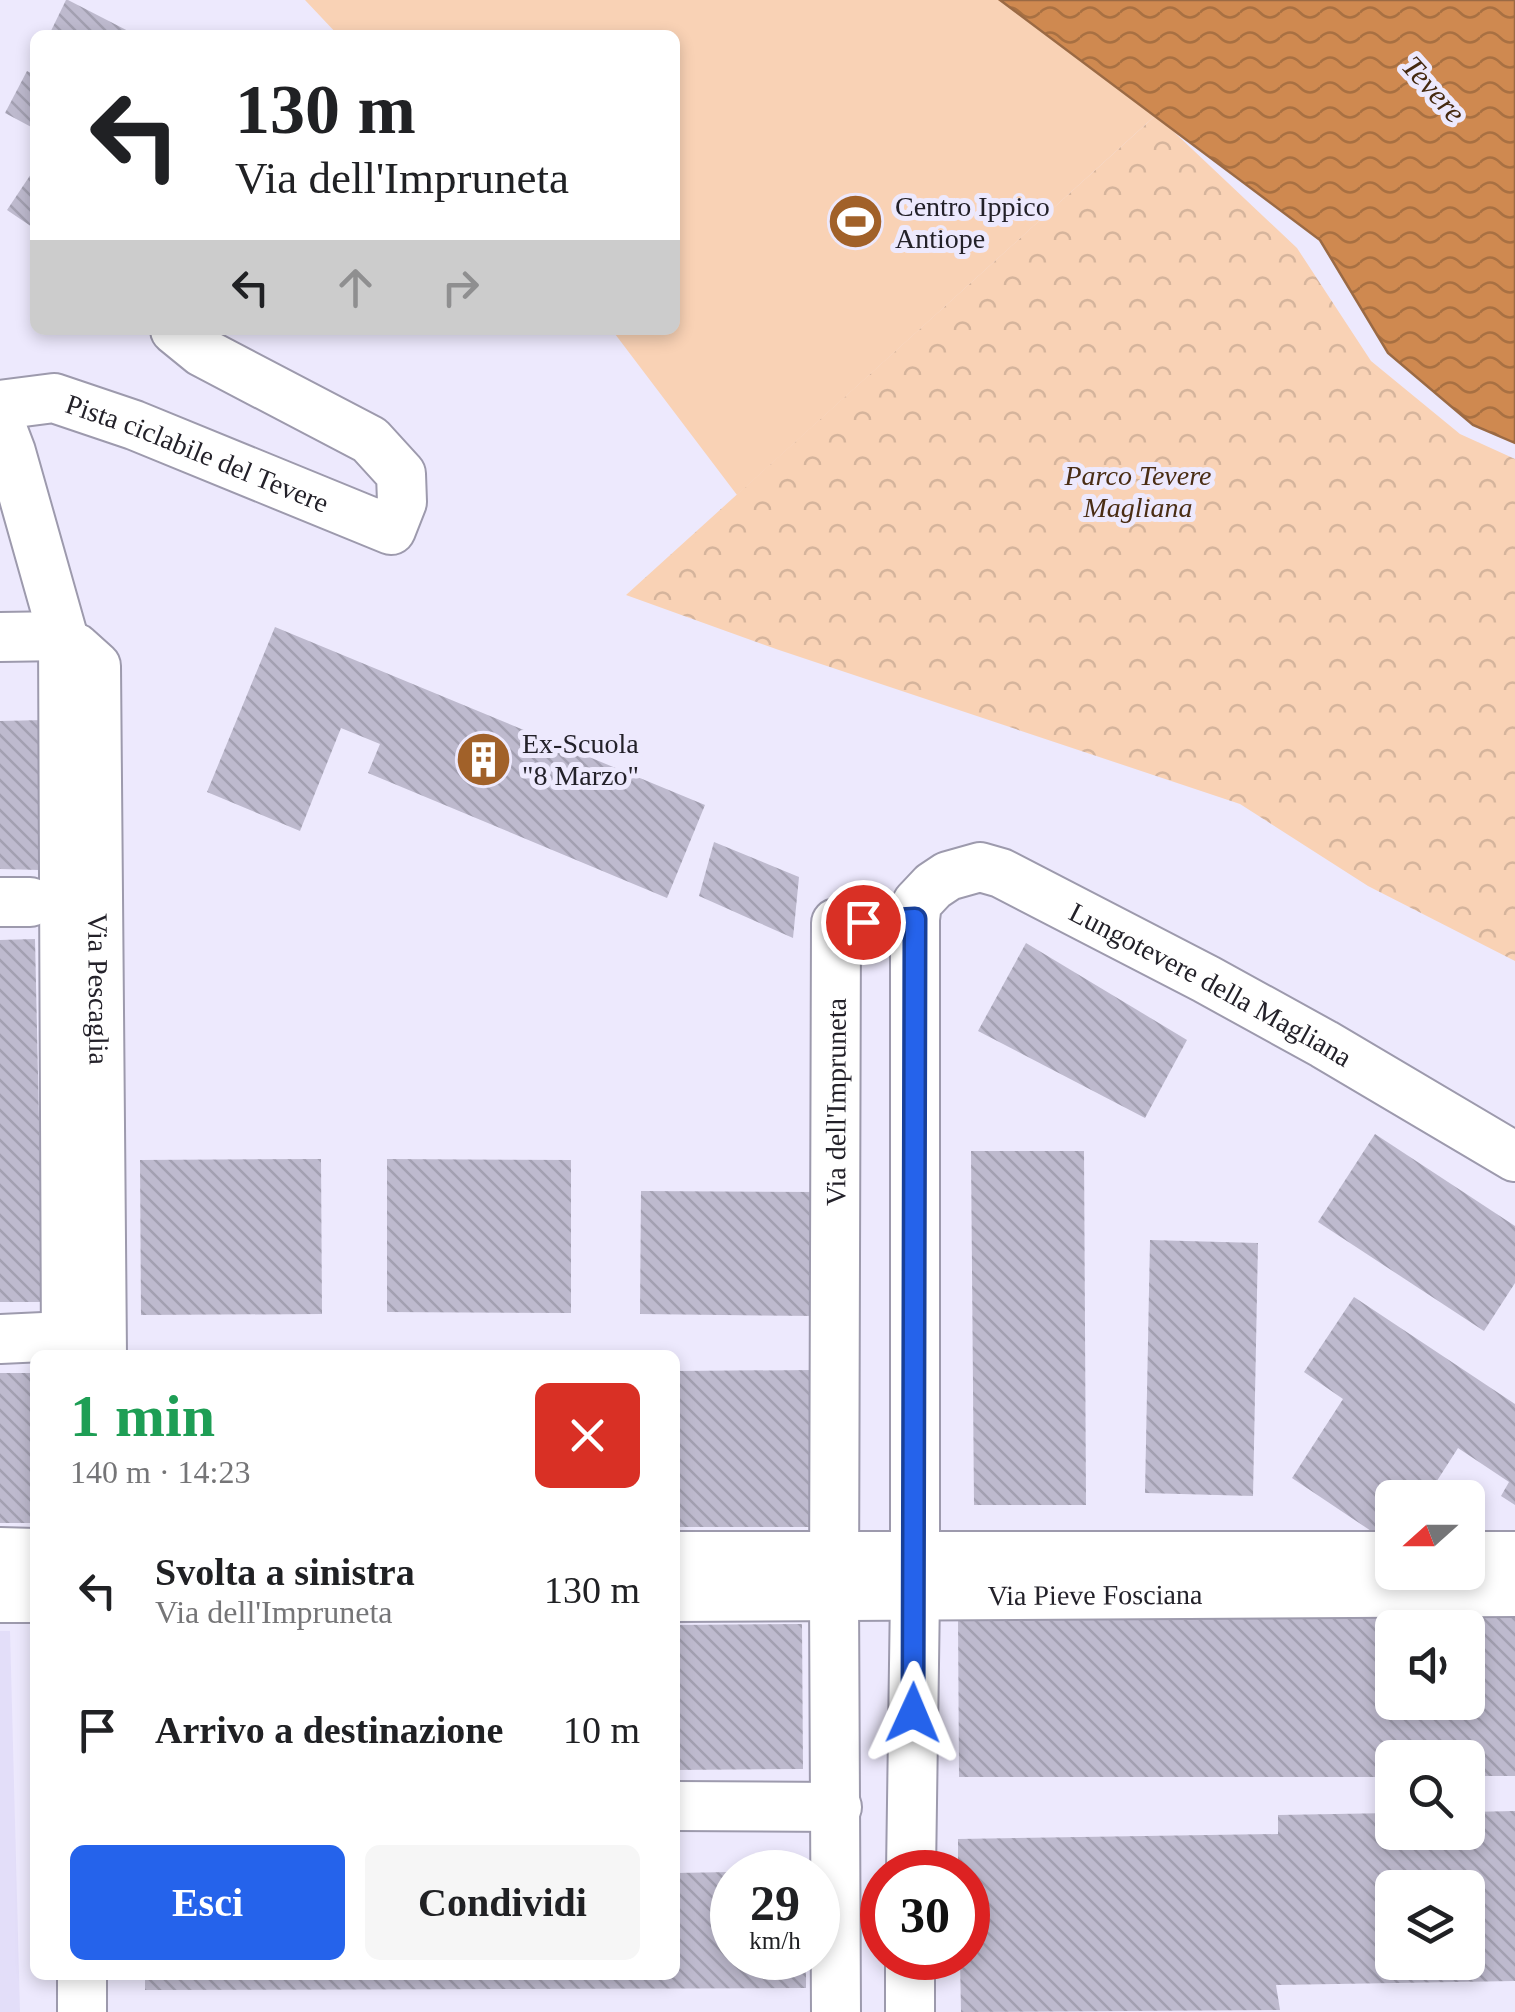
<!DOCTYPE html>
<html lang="it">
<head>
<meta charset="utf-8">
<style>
  body { margin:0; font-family:Georgia,serif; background:#f6f6f6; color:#202124; height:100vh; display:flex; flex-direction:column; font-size:38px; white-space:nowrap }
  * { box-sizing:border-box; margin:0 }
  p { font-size:32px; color:#757577 }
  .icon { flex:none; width:55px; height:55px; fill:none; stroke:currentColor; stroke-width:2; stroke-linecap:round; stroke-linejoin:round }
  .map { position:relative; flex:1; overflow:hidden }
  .side { position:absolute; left:30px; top:1350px; width:650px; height:630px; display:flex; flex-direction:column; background:#fff; border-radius:15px; box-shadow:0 5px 15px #0003 }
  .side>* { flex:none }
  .top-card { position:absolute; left:30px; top:30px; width:650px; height:305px; border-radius:15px; box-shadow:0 5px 15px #0003; background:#fff; color:#202124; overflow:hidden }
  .needle { width:65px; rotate:249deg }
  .fabs { position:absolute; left:1375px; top:1480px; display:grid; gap:20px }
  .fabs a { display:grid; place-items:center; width:110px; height:110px; border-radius:15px; background:#fff; box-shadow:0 5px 15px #0003; font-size:50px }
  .speed { position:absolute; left:710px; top:1850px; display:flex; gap:20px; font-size:50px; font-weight:700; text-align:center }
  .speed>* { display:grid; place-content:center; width:130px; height:130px; border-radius:50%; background:#fff; box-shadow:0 5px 15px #0003; line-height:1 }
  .speed small { font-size:25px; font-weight:400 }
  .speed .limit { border:15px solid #d22; background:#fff; color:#111 }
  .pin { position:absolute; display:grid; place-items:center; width:85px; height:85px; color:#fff; margin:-42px; border:5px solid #fff; border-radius:50%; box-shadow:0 2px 10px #0007 }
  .me { position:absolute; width:110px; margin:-55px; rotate:1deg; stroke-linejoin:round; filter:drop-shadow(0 0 8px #0008) }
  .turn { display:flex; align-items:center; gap:35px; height:210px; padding:0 40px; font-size:45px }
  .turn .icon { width:130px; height:130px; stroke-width:2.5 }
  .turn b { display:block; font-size:70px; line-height:85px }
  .lanes { display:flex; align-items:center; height:95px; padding:0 40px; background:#0003; justify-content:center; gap:50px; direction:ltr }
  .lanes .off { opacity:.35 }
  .round { display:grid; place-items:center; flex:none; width:105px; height:105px; border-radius:15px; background:#f6f6f6 }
  .summary { display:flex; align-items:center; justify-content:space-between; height:170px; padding:0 40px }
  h1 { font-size:60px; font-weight:700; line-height:75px; color:#1e9e55 }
  .primary-button { display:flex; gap:20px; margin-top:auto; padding:20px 40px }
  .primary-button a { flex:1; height:115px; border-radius:15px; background:#2563eb; color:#fff; font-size:40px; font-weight:700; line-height:115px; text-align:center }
  .primary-button a+a { background:#f6f6f6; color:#202124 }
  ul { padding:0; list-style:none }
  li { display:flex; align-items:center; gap:30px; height:140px; padding:0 40px }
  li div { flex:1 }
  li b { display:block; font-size:38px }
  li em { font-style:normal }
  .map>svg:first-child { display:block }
  .built { fill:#e3def9 }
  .park { fill:url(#park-crowns) }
  .pitch { fill:#f9d2b5 }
  .water { fill:url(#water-waves); stroke:#9b6a44; stroke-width:2.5 }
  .building { fill:url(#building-back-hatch); fill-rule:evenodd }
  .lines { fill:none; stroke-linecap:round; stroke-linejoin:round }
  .minor-casing { stroke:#9d9aad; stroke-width:52 }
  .minor { stroke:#fff; stroke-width:48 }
  .route-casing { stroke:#184099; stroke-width:25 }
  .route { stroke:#2563eb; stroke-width:18 }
  .labels { text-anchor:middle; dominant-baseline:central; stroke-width:10; stroke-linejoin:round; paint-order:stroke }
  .poi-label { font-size:28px; fill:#232129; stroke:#ede9fd; text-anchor:start }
  .street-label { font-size:28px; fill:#232129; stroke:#ede9fd }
  .park-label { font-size:28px; font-style:italic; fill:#4a2d14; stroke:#ede9fd }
  .water-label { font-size:30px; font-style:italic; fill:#452910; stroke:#ede9fd }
</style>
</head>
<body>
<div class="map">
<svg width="1515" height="2012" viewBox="0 0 1515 2012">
  <defs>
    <pattern id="park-crowns" width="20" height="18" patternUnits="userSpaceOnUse" patternTransform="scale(2.5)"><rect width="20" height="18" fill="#f9d2b5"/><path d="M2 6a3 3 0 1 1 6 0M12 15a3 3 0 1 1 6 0" fill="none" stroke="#d5b49c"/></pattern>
    <pattern id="water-waves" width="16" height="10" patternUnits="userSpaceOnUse" patternTransform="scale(2.5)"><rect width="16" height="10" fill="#cf8950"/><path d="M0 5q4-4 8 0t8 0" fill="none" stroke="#a87042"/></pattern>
    <pattern id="building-back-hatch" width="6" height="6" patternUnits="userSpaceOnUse" patternTransform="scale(2.5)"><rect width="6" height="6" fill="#bebace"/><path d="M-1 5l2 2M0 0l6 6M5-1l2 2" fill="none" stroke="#a3a0b1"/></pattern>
  </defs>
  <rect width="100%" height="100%" fill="#ede9fd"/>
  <!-- built -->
  <polygon class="built" points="0,1631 10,1631 20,2012 0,2012"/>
  <!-- park -->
  <polygon class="park" points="1156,115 1297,248 1371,361 1460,434 1515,459 1515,961 1368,886 1240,804 776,649 626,595"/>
  <!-- pitch -->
  <polygon class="pitch" points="305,0 1000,0 1156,115 737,495 612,330 675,330 675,35 338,35"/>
  <!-- water -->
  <polygon class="water" points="1000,0 1515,0 1515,443 1473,425 1388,353 1320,240"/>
  <!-- building -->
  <g class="building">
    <polygon points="66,0 68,0 136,35 49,35"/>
    <polygon points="27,71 35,75 35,129 5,113"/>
    <polygon points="35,168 35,229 7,210"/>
    <polygon points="275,627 705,805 667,898 368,773 380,744 341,728 300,831 207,792"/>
    <polygon points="45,720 40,870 0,869 0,721"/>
    <polygon points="714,842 799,877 793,938 699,896"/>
    <polygon points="35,939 43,1302 0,1302 0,940"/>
    <polygon points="1026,943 1187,1040 1145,1118 978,1031"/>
    <polygon points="1375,1134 1515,1226 1515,1283 1484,1331 1318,1222"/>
    <polygon points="971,1151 1084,1151 1086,1505 974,1505"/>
    <polygon points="321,1159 322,1314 141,1315 140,1160"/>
    <polygon points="387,1159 571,1160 571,1313 387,1312"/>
    <polygon points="641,1191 817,1192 816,1316 640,1314"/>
    <polygon points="1150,1240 1258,1243 1253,1496 1145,1493"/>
    <polygon points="1354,1297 1515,1404 1515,1505 1501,1496 1509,1482 1458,1448 1426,1498 1392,1498 1392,1545 1292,1478 1343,1399 1304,1372"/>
    <polygon points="815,1370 816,1527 675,1527 675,1371"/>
    <rect x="0" y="1373" width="35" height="150"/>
    <path d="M958,1617H1515V1776H1468V1758H1392V1777H959ZM1392,1628H1468V1702H1392Z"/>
    <polygon points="802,1624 803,1769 675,1770 675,1625"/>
    <path d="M1515,1811V1981L1276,1985L1280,2010L961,2012L960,1958H968V1872H958V1839L1278,1834V1815L1392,1813V1832H1468V1812ZM1392,1888H1468V1962H1392Z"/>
    <polygon points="732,1872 732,1958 806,1958 806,1988 145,1990 145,1975 675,1975 675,1873"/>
  </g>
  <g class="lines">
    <defs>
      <g id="minor">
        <path id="s1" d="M0,405L54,398L134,425L391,530L402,502L401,474L370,440L202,352L175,330"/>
        <polyline points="0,423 11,452 63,636 66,1355"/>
        <polyline points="0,637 63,636"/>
        <path id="s2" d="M76,648L96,666L102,1355"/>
        <polyline points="0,902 30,902"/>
        <path id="s3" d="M915,919L917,903L933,886L948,876L980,867L1001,873L1206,979L1324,1044L1515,1157"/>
        <polyline points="0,1339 65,1336"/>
        <polyline points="0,1552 35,1553"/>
        <polyline points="675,1556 1392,1556"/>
        <polyline points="1468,1556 1515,1556"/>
        <path id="s4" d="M675,1597L1515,1592"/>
        <polyline points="0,1598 35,1598"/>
        <polyline points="675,1806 837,1807"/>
        <polyline points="82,1975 82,2012"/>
        <path id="s5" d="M836,2012L834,1595L836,923L915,919V1595L911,1872"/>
        <polyline points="910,2012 910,1958"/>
      </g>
    </defs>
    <!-- minor casing -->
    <use href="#minor" class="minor-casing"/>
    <!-- minor -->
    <use href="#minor" class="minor"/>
  </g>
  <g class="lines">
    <defs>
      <polyline id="route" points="863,922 915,919 913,1713"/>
    </defs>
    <!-- route casing -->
    <use href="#route" class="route-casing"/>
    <!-- route -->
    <use href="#route" class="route"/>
  </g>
  <!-- icons -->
  <defs>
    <symbol id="stadium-disc" viewBox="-11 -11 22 22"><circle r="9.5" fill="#a16129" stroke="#ede9fd"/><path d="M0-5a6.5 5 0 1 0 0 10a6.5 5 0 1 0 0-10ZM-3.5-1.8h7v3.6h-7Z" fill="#fff"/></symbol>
    <symbol id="building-disc" viewBox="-11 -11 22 22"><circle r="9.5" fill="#a16129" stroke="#ede9fd"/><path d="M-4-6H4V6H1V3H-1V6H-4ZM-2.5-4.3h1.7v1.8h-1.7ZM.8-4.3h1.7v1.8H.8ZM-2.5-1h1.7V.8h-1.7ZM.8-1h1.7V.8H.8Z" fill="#fff"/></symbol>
  </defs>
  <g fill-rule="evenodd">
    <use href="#stadium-disc" x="824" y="190" width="63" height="63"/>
    <use href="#building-disc" x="452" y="728" width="63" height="63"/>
  </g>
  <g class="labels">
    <!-- poi labels -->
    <g class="poi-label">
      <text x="895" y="206">Centro Ippico<tspan x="895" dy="32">Antiope</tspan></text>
      <text x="522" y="743">Ex-Scuola<tspan x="522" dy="32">"8 Marzo"</tspan></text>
    </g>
    <!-- street labels -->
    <g class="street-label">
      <text stroke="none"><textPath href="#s1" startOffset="208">Pista ciclabile del Tevere</textPath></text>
      <text stroke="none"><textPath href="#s3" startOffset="350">Lungotevere della Magliana</textPath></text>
      <text stroke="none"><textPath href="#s2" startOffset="350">Via Pescaglia</textPath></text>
      <text stroke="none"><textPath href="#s5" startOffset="910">Via dell'Impruneta</textPath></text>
      <text stroke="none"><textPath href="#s4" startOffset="420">Via Pieve Fosciana</textPath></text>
    </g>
    <!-- park labels -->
    <g class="park-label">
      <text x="1138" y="475">Parco Tevere<tspan x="1138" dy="32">Magliana</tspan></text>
    </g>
    <!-- water labels -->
    <g class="water-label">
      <text transform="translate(1434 89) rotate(48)">Tevere</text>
    </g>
  </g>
</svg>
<div class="fabs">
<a><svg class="needle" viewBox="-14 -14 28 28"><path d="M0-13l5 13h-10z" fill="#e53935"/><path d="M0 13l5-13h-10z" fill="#757577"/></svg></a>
<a><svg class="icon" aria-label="sound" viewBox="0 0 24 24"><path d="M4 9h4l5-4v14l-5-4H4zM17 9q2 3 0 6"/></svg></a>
<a><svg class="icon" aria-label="search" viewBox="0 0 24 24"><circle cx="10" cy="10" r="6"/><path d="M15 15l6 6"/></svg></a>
<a><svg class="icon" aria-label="layers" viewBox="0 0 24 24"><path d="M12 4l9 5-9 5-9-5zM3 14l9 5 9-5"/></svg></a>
</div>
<div class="speed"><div>29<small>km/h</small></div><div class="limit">30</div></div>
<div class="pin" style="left:863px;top:922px;background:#d93025"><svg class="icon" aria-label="arrive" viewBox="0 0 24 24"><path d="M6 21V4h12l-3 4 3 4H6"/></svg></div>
<svg class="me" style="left:913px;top:1713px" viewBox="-20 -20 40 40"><path d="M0-17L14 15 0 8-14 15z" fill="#2563eb" stroke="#fff" stroke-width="4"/></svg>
<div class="top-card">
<div class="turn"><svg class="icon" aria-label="left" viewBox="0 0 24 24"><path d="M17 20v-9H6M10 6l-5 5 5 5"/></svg><div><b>130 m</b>Via dell'Impruneta</div></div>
<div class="lanes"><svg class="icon" aria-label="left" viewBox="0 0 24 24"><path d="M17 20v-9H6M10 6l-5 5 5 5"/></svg><svg class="icon off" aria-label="ahead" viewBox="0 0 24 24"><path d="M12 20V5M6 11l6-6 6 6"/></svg><svg class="icon off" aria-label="right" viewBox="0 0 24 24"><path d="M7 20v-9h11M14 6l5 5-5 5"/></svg></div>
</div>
<section class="side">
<div class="summary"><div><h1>1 min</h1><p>140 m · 14:23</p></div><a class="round" style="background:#d93025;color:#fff"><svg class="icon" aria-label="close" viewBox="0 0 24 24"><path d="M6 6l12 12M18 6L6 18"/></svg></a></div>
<ul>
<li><svg class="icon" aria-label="left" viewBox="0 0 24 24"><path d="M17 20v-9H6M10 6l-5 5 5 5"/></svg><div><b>Svolta a sinistra</b><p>Via dell'Impruneta</p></div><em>130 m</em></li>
<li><svg class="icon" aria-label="arrive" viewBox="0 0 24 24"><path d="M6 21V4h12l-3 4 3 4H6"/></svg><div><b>Arrivo a destinazione</b></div><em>10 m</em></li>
</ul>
<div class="primary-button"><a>Esci</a><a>Condividi</a></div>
</section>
</div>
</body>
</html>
